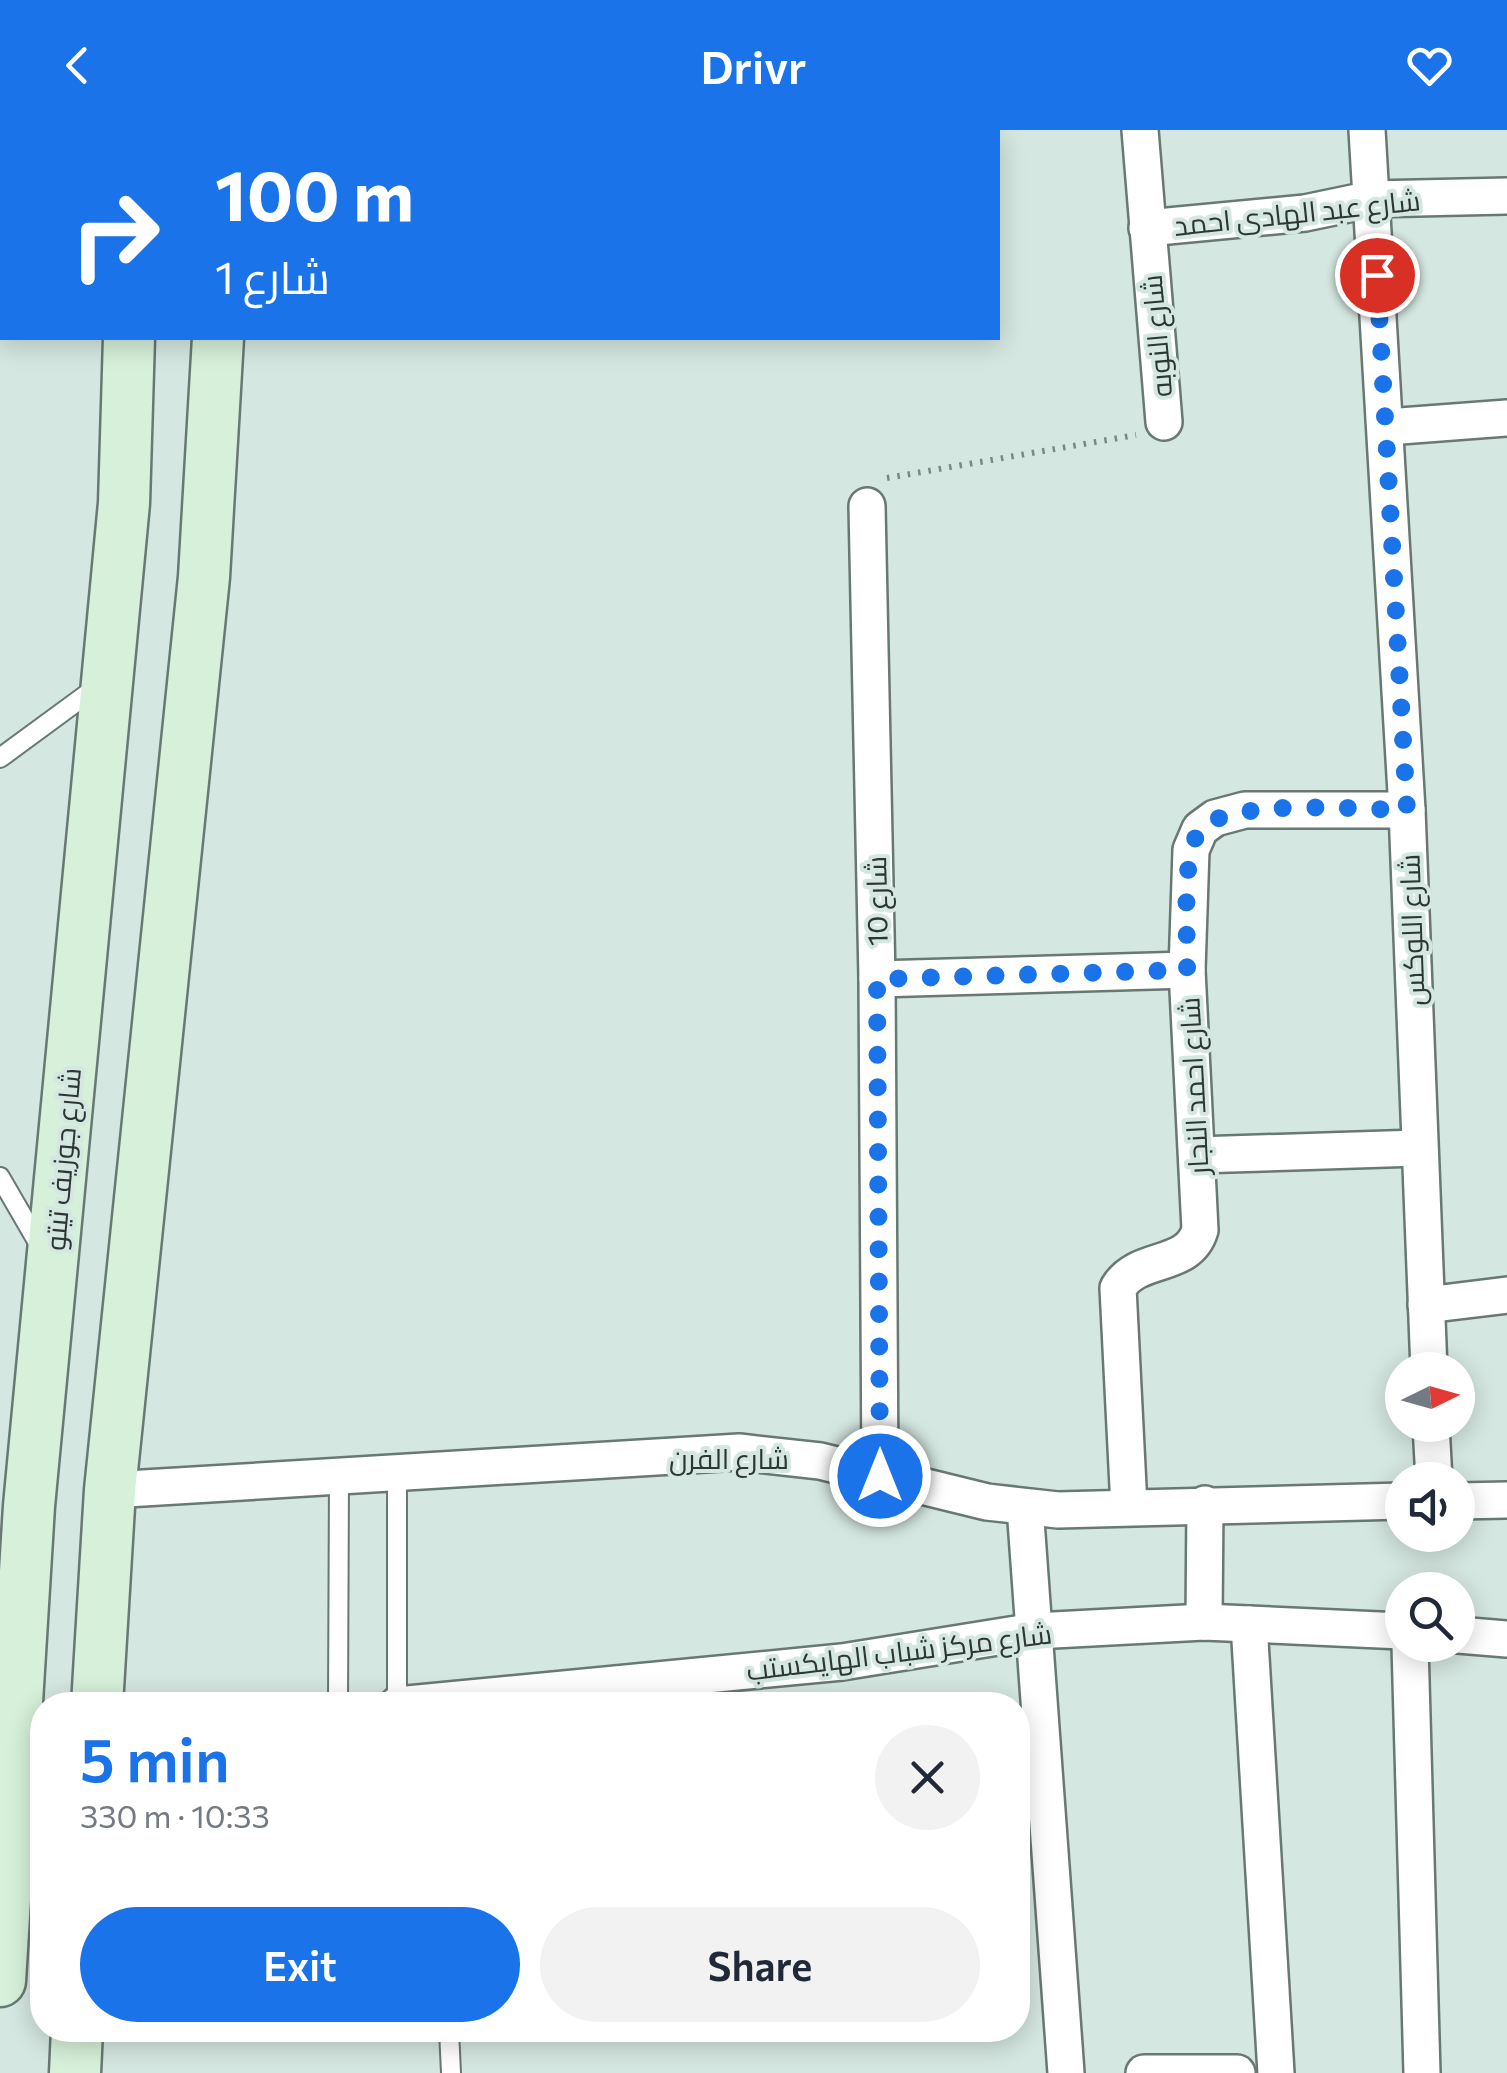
<!DOCTYPE html>
<html lang="en">
<head>
<meta charset="utf-8">
<style>
  body { margin:0; font-family:Commissioner,Cairo,sans-serif; background:#f2f2f3; color:#1f2937; height:100vh; display:flex; flex-direction:column; font-size:38px; white-space:nowrap }
  * { box-sizing:border-box; margin:0 }
  p { font-size:32px; color:#747a83 }
  .icon { flex:none; width:55px; height:55px; fill:none; stroke:currentColor; stroke-width:2; stroke-linecap:round; stroke-linejoin:round }
  .map { position:relative; flex:1; overflow:hidden }
  .side { position:absolute; left:30px; top:1562px; width:1000px; height:350px; display:flex; flex-direction:column; background:#fff; border-radius:40px; box-shadow:0 5px 25px #0003 }
  .side>* { flex:none }
  .banner { position:absolute; left:0px; top:0px; width:1000px; height:210px; box-shadow:0 5px 25px #0003; background:#1a73e8; color:#fff; overflow:hidden }
  .needle { width:65px; rotate:85deg }
  .controls { position:absolute; left:1385px; top:1222px; display:grid; gap:20px }
  .controls a { display:grid; place-items:center; width:90px; height:90px; border-radius:50%; background:#fff; box-shadow:0 5px 25px #0003; font-size:50px }
  .pin { position:absolute; display:grid; place-items:center; width:85px; height:85px; color:#fff; margin:-42px; border:5px solid #fff; border-radius:50%; box-shadow:0 2px 10px #0007 }
  .me { position:absolute; width:110px; margin:-55px; rotate:0deg; stroke-linejoin:round; filter:drop-shadow(0 0 8px #0008) }
  .turn { display:flex; align-items:center; gap:35px; height:210px; padding:0 50px; font-size:45px }
  .turn .icon { width:130px; height:130px; stroke-width:2.5 }
  .turn b { display:block; font-size:70px; line-height:85px }
  .round { display:grid; place-items:center; flex:none; width:105px; height:105px; border-radius:52px; background:#f2f2f3 }
  .head { display:flex; align-items:center; justify-content:space-between; height:170px; padding:0 50px }
  h1 { font-size:60px; font-weight:600; line-height:75px; color:#1a73e8 }
  .action { display:flex; gap:20px; margin-top:auto; padding:20px 50px }
  .action a { flex:1; height:115px; border-radius:60px; background:#1a73e8; color:#fff; font-size:40px; font-weight:600; line-height:115px; text-align:center }
  .action a+a { background:#f2f2f3; color:#1f2937 }
  header { display:flex; justify-content:space-between; align-items:center; height:130px; padding:0 50px; background:#1a73e8; color:#fff; font-size:45px; font-weight:600 }
  .map>svg:first-child { display:block }
  .lines { fill:none; stroke-linecap:round; stroke-linejoin:round }
  .lane-casing { stroke:#687873; stroke-width:22 }
  .street-casing { stroke:#687873; stroke-width:40 }
  .secondary-casing { stroke:#687873; stroke-width:55 }
  .path { stroke:#7c8884; stroke-width:6; stroke-dasharray:2.5 8; stroke-linecap:butt }
  .lane { stroke:#fff; stroke-width:18 }
  .street { stroke:#fff; stroke-width:35 }
  .secondary { stroke:#d6f0d9; stroke-width:50 }
  .route { stroke:#1a73e8; stroke-width:18; stroke-dasharray:0 32.4 }
  .labels { text-anchor:middle; dominant-baseline:central; stroke-width:8; stroke-linejoin:round; paint-order:stroke }
  .street-label { font-size:28px; fill:#2e3633; stroke:#d5e7e1 }
</style>
</head>
<body>
<header><svg class="icon" aria-label="back" viewBox="0 0 24 24"><path d="M15 5l-7 7 7 7"/></svg>Drivr<svg class="icon" aria-label="heart" viewBox="0 0 24 24"><path d="M12 20l-8-8c-3-5 5-10 8-4 3-6 11-1 8 4z"/></svg></header>
<div class="map">
<svg width="1507" height="1943" viewBox="0 0 1507 1943">
  <rect width="100%" height="100%" fill="#d5e7e1"/>
  <g class="lines">
    <defs>
      <g id="lane">
        <polyline points="0,628 98,556"/>
        <polyline points="0,1047 40,1116"/>
        <polyline points="397,1343 397,1575"/>
        <polyline points="338,1575 339,1346"/>
        <polyline points="449,1900 451,1943"/>
      </g>
      <g id="street">
        <polyline points="1140,0 1164,292"/>
        <polyline points="1367,0 1407,680 1429,1240"/>
        <polyline points="1147,98 1305,83 1372,69 1507,66"/>
        <polyline points="1387,297 1507,288"/>
        <polyline points="867,376 877,849 880,1345"/>
        <polyline points="877,849 1187,840"/>
        <polyline points="1197,1025 1418,1018"/>
        <polyline points="1426,1175 1507,1165"/>
        <polyline points="1431,1295 1434,1350"/>
        <polyline points="110,1360 739,1322 820,1331 987,1372 1058,1380 1402,1371"/>
        <polyline points="1458,1371 1507,1370"/>
        <polyline points="1025,1377 1066,1943"/>
        <path d="M1129,1377L1118,1158C1138,1124 1188,1140 1200,1100L1187,840L1191,720L1200,699L1215,688L1245,680H1407"/>
        <polyline points="1204,1492 1205,1374"/>
        <polyline points="1249,1494 1276,1943"/>
        <polyline points="1458,1505 1507,1509"/>
        <polyline points="1410,1515 1422,1943"/>
        <polyline points="397,1575 842,1532 1035,1501 1204,1492 1402,1501"/>
        <polyline points="1144,1943 1237,1943"/>
      </g>
      <g id="secondary">
        <polyline points="133,2 133,0"/>
        <polyline points="223,2 223,0"/>
        <polyline points="97,1575 110,1360 204,447 218,208"/>
        <polyline points="0,1851 29,1376 124,373 129,208"/>
        <polyline points="75,1943 77,1900"/>
      </g>
    </defs>
    <!-- lane casing -->
    <use href="#lane" class="lane-casing"/>
    <!-- street casing -->
    <use href="#street" class="street-casing"/>
    <!-- secondary casing -->
    <use href="#secondary" class="secondary-casing"/>
    <!-- path -->
    <polyline class="path" points="887,348 1136,305"/>
    <!-- lane -->
    <use href="#lane" class="lane"/>
    <!-- street -->
    <use href="#street" class="street"/>
    <!-- secondary -->
    <use href="#secondary" class="secondary"/>
  </g>
  <g class="lines">
    <!-- route -->
    <path class="route" d="M880,1346L877,849L1187,840C1188,805 1181,731 1198,703C1220,666 1366,680 1407,680L1377,145"/>
  </g>
  <g class="labels">
    <!-- street labels -->
    <g class="street-label">
      <text transform="translate(1297 82) rotate(-6)">شارع عبد الهادى احمد</text>
      <text transform="translate(1156 206) rotate(-95)">شارع النوبه</text>
      <text transform="translate(876 771) rotate(-91)">شارع 10</text>
      <text transform="translate(1411 800) rotate(-92)">شارع اللوكس</text>
      <text transform="translate(1193 956) rotate(-93)">شارع احمد النجار</text>
      <text transform="translate(62 1029) rotate(-85)">شارع جوزيف تيتو</text>
      <text x="729" y="1328">شارع الفرن</text>
      <text transform="translate(899 1521) rotate(-7)">شارع مركز شباب الهايكستب</text>
    </g>
  </g>
</svg>
<div class="controls">
<a><svg class="needle" viewBox="-14 -14 28 28"><path d="M0-13l5 13h-10z" fill="#e53935"/><path d="M0 13l5-13h-10z" fill="#747a83"/></svg></a>
<a><svg class="icon" aria-label="sound" viewBox="0 0 24 24"><path d="M4 9h4l5-4v14l-5-4H4zM17 9q2 3 0 6"/></svg></a>
<a><svg class="icon" aria-label="search" viewBox="0 0 24 24"><circle cx="10" cy="10" r="6"/><path d="M15 15l6 6"/></svg></a>
</div>
<div class="pin" style="left:1377px;top:145px;background:#d93025"><svg class="icon" aria-label="arrive" viewBox="0 0 24 24"><path d="M6 21V4h12l-3 4 3 4H6"/></svg></div>
<svg class="me" style="left:880px;top:1346px" viewBox="-20 -20 40 40"><circle r="17" fill="#1a73e8" stroke="#fff" stroke-width="3"/><path d="M0-11L8 9 0 5-8 9z" fill="#fff"/></svg>
<div class="banner">
<div class="turn"><svg class="icon" aria-label="right" viewBox="0 0 24 24"><path d="M7 20v-9h11M14 6l5 5-5 5"/></svg><div><b>100 m</b>شارع 1</div></div>
</div>
<section class="side">
<div class="head"><div><h1>5 min</h1><p>330 m · 10:33</p></div><a class="round"><svg class="icon" aria-label="close" viewBox="0 0 24 24"><path d="M6 6l12 12M18 6L6 18"/></svg></a></div>
<div class="action"><a>Exit</a><a>Share</a></div>
</section>
</div>
</body>
</html>
